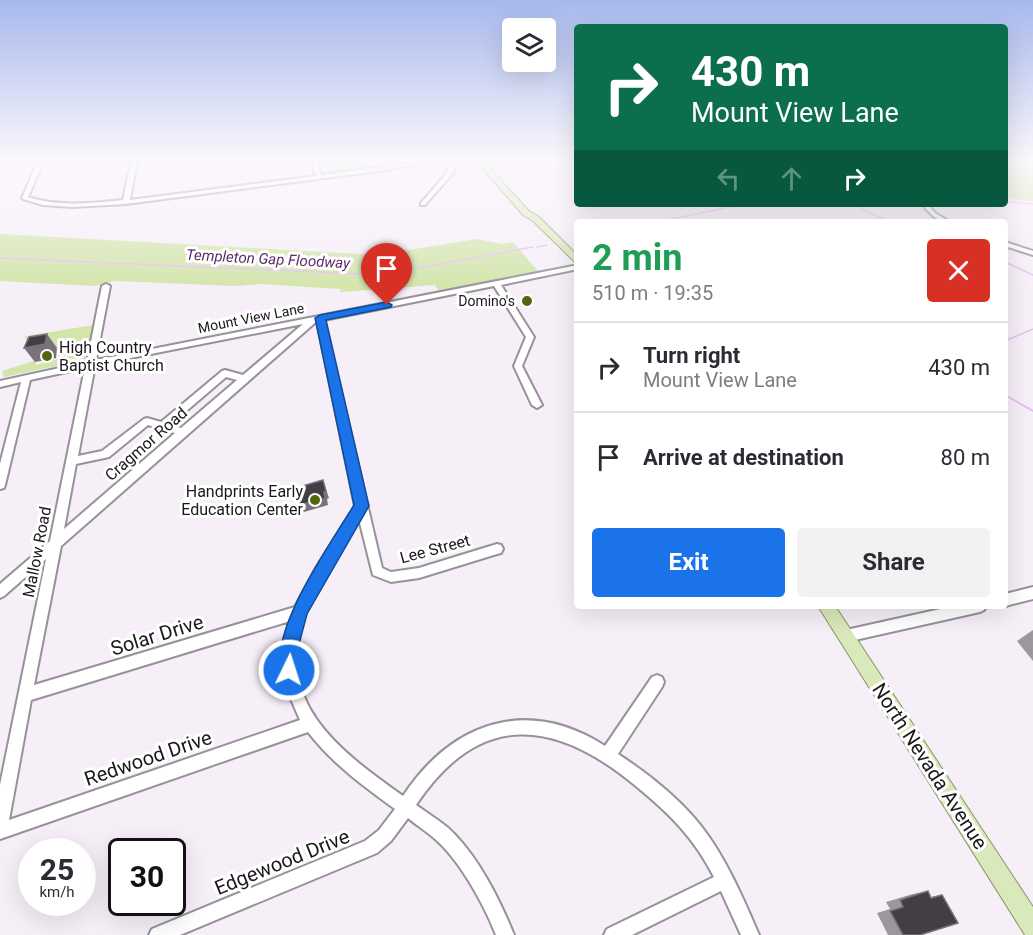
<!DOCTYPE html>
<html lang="en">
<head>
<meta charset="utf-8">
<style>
  body { margin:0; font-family:Roboto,sans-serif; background:#f2f2f3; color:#2b2b33; height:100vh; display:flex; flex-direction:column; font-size:22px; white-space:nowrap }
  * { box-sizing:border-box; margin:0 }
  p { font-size:20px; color:#7c7c81 }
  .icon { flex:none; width:33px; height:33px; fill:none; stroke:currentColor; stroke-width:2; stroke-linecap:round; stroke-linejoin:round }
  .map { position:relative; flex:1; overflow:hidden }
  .sheet { position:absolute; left:574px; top:219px; width:434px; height:390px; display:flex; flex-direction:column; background:#fff; border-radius:6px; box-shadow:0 6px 24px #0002 }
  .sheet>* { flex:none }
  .guide { position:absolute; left:574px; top:24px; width:434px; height:183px; border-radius:6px; box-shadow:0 6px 24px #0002; background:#0b6e4f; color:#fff; overflow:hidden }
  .controls { position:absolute; left:502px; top:18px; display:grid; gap:12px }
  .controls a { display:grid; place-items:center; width:54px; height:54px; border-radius:6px; background:#fff; box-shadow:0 6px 24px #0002; font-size:30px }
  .speed { position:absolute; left:18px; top:838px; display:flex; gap:12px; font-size:30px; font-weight:700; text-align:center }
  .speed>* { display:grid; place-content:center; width:78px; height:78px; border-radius:50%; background:#fff; box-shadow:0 6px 24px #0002; line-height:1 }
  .speed small { font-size:15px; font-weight:400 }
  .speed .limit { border:3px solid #111; border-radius:9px; background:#fff; color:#111 }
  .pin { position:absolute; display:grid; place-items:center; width:51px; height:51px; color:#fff; margin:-62px -26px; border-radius:50% 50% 50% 0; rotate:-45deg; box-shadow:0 0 6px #0007 }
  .pin .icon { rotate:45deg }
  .me { position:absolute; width:66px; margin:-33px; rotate:4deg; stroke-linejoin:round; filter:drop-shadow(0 0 4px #0008) }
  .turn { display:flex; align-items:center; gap:21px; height:126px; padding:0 18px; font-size:27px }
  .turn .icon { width:78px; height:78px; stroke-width:2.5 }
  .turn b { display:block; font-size:42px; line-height:51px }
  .lanes { display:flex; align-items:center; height:57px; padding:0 18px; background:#0003; justify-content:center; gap:30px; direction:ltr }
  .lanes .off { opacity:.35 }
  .round { display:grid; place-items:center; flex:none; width:63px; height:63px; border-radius:6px; background:#f2f2f3 }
  .headline { display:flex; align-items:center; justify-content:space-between; height:102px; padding:0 18px }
  h1 { font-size:36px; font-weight:700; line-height:45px; color:#1e9e55 }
  .button { display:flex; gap:12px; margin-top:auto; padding:12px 18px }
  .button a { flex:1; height:69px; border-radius:6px; background:#1a73e8; color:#fff; font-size:24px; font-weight:700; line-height:69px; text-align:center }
  .button a+a { background:#f2f2f3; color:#2b2b33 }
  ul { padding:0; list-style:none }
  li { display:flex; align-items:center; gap:18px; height:90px; padding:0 18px; border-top:2px solid #e1e1e2 }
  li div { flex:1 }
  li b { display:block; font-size:22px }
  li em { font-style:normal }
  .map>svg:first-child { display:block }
  .green { fill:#d2e5aa }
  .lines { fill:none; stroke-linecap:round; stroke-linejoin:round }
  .stream-far1 { stroke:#e7bef3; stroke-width:1.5 }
  .stream { stroke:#e7bef3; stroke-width:2 }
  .minor-casing { stroke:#979199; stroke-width:4 }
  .major-casing { stroke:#889665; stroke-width:2 }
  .minor { fill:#fff; fill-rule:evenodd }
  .major { fill:#dae9bb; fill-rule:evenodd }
  .wall { fill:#9c969e }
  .shaded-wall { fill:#79727a }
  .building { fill:#433d44; stroke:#79727a; stroke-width:1.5 }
  .route { fill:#1a73e8; stroke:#114b97; stroke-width:1.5 }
  .poi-dot { fill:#526612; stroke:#fff; stroke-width:2 }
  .labels { text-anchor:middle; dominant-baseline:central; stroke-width:6; stroke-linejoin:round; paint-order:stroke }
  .far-poi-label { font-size:14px; fill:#1b181b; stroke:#fff; text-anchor:end }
  .far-street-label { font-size:14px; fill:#1b181b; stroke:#fff }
  .far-water-label { font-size:15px; font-style:italic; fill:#5c2a69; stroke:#fff }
  .poi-label { font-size:16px; fill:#1b181b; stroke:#fff; text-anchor:start }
  .street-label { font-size:16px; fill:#1b181b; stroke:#fff }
  .near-street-label { font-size:20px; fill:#1b181b; stroke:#fff }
</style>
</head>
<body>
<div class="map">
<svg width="1033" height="935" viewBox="0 0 1033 935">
  <rect width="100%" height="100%" fill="#f6eff8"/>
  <!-- green -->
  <g class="green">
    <polygon points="1005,161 1033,161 1033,201 1005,198"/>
    <polygon points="0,234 378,255 477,239 502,244 513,242 538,271 439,291 435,285 340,292 341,289 260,284 237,286 115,281 95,286 0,281"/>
    <polygon points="94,325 85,360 4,377 2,371 36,360 36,365 57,359 60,351 58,348 32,353 25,337 26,336"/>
  </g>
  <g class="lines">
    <!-- stream-far1 -->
    <g class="stream-far1">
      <polyline points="1005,201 1033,204"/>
      <polyline points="858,204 865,211 890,222"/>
      <polyline points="657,222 744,204"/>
      <polyline points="575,239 578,239"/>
      <polyline points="537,247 547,245"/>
      <polyline points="0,258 381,275 533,247"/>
      <polyline points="1005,262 1033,275"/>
      <polyline points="1005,341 1033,329"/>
    </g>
    <!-- stream -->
    <polyline class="stream" points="1005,395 1033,411"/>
    <defs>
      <g id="minor">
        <path d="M38,161H44L28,197C59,207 92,203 123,200L131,161H137L130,200L316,176L311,161H317L321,175L424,161H436L379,171L126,204L72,207L43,205L23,199L22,198Z"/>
        <polygon points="443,161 449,161 454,169 453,173 425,205 421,205 421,203 447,173 448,169"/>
        <path d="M922,204H928L935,213L950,222C937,222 930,214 922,204Z"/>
        <polygon points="1005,242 1033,251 1033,255 1005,246"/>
        <path d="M578,265V269L501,285L534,337L522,366L542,405L537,408L532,405L514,366L526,337L494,286L324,320L382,568L391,572L419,568L497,544L501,545L503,549L501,553L497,554L419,578L391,582L373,575L359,519C341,549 318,579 306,611C272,702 337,749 403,796C452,722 527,696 605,746L652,677L657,675L662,677L664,682L662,687L618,754C647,773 679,798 701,826C726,858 743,898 759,935H741L721,891L632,935H604L607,929L714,877C694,838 670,814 637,787C556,719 480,709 416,805C426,812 437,819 447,827C477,854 499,898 514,935H496C484,904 459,859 434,838C426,831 416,825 408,818L391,841L377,853L180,935H149L152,929L365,841L379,830L395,809C363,786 332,763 308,732L0,839V785L46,559L4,596L0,598V584L50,541L85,368L30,380L5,485L4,488L0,489V464L21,382L0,387V381L87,362L102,286L106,284L110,286L96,360ZM317,321L355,506L316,568L295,607L34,685L61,546ZM303,324L243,375L225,370L222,371L161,422L147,418L144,419L102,451L78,456L95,365ZM226,377L237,380L181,428L170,425ZM148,425L175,433L64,529L76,464L109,457ZM290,621L282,651L285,685L300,720L9,820L31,700Z"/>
        <polygon points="1033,587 1033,599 1005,606 1005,594"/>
        <polygon points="954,606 986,606 984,610 980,612 846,642 841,640 839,636 841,632 846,630"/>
      </g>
      <g id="major">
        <polygon points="476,161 483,161 529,211 539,217 578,256 578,265 533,221 523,215"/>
        <polygon points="818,606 835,606 1033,907 1033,935 1025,935"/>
      </g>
    </defs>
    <!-- minor casing -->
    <use href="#minor" class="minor-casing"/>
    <!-- major casing -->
    <use href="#major" class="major-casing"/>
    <!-- minor -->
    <use href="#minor" class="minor"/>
    <!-- major -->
    <use href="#major" class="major"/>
  </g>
  <!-- wall -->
  <g class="wall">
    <polygon points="1033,630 1033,661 1017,641"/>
    <polygon points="928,891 931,897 942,895 920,935 888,935 877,913 890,909 886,902 913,894"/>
  </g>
  <!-- shaded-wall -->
  <g class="shaded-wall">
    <polygon points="47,334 57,348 56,358 35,362 24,348"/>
    <polygon points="323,480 329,498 327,499 328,505 304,512 300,505"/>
  </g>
  <!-- building -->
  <g class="building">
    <polygon points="47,334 45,344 24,348 29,337"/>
    <polygon points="323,480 326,491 324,492 325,498 300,505 299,487"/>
    <polygon points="928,891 931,898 942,895 958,923 920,935 903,935 890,911 903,907 900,900"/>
  </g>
  <!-- sky -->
  <linearGradient id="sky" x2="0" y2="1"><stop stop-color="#a7b8ec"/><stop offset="0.55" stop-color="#fbf8fc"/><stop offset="1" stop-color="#fbf8fc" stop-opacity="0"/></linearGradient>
  <rect width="1033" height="292" fill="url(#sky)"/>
  <!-- route -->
  <path class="route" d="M387,302L392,305L391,307L326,320L369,506L307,614L299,644L298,670L296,676L289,679L283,676C265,634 332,542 354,505L315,318L320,315Z"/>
  <!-- markers -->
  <g class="poi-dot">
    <circle cx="527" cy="301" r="6"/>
    <circle cx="47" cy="356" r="6"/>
    <circle cx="315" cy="500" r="6"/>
  </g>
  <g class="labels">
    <!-- far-poi labels -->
    <g class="far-poi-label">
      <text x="515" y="301">Domino's</text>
    </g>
    <!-- far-street labels -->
    <g class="far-street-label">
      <text transform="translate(251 318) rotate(-11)">Mount View Lane</text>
    </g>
    <!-- far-water labels -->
    <g class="far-water-label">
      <text transform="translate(268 259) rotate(3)">Templeton Gap Floodway</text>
    </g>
    <!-- poi labels -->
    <g class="poi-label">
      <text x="59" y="347">High Country<tspan x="59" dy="18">Baptist Church</tspan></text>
      <text x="303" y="491" text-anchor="end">Handprints Early<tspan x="303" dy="18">Education Center</tspan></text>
    </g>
    <!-- street labels -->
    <g class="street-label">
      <text transform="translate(146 444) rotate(-41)">Cragmor Road</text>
      <text transform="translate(435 549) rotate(-15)">Lee Street</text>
      <text transform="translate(37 552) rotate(-79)">Mallow Road</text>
    </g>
    <!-- near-street labels -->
    <g class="near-street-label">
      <text transform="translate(157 635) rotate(-17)">Solar Drive</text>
      <text transform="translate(148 758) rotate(-19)">Redwood Drive</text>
      <text transform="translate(930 766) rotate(57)">North Nevada Avenue</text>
      <text transform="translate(282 862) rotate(-22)">Edgewood Drive</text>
    </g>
  </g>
</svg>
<div class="controls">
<a><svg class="icon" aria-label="layers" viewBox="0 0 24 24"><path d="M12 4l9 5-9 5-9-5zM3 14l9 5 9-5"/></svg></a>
</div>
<div class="speed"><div>25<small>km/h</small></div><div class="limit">30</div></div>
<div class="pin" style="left:387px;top:305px;background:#d93025"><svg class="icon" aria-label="arrive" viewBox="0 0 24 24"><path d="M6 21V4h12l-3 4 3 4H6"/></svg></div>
<svg class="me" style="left:289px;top:670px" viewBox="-20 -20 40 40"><circle r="17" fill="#1a73e8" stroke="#fff" stroke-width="3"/><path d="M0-11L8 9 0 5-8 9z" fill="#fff"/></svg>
<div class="guide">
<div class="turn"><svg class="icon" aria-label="right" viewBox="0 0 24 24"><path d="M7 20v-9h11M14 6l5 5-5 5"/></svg><div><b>430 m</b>Mount View Lane</div></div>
<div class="lanes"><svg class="icon off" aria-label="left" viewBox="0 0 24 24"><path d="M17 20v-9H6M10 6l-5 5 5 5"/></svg><svg class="icon off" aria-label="ahead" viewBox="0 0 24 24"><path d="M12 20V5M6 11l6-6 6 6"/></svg><svg class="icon" aria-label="right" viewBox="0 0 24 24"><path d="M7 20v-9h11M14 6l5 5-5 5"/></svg></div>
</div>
<section class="sheet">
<div class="headline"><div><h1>2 min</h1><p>510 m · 19:35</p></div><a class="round" style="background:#d93025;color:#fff"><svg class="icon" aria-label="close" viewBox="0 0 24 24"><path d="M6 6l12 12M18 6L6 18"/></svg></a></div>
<ul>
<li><svg class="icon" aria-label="right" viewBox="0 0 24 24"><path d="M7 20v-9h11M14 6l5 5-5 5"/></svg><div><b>Turn right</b><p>Mount View Lane</p></div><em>430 m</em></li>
<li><svg class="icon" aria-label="arrive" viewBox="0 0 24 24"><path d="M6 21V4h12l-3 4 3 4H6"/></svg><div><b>Arrive at destination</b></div><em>80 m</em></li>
</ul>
<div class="button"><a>Exit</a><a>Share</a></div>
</section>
</div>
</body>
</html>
